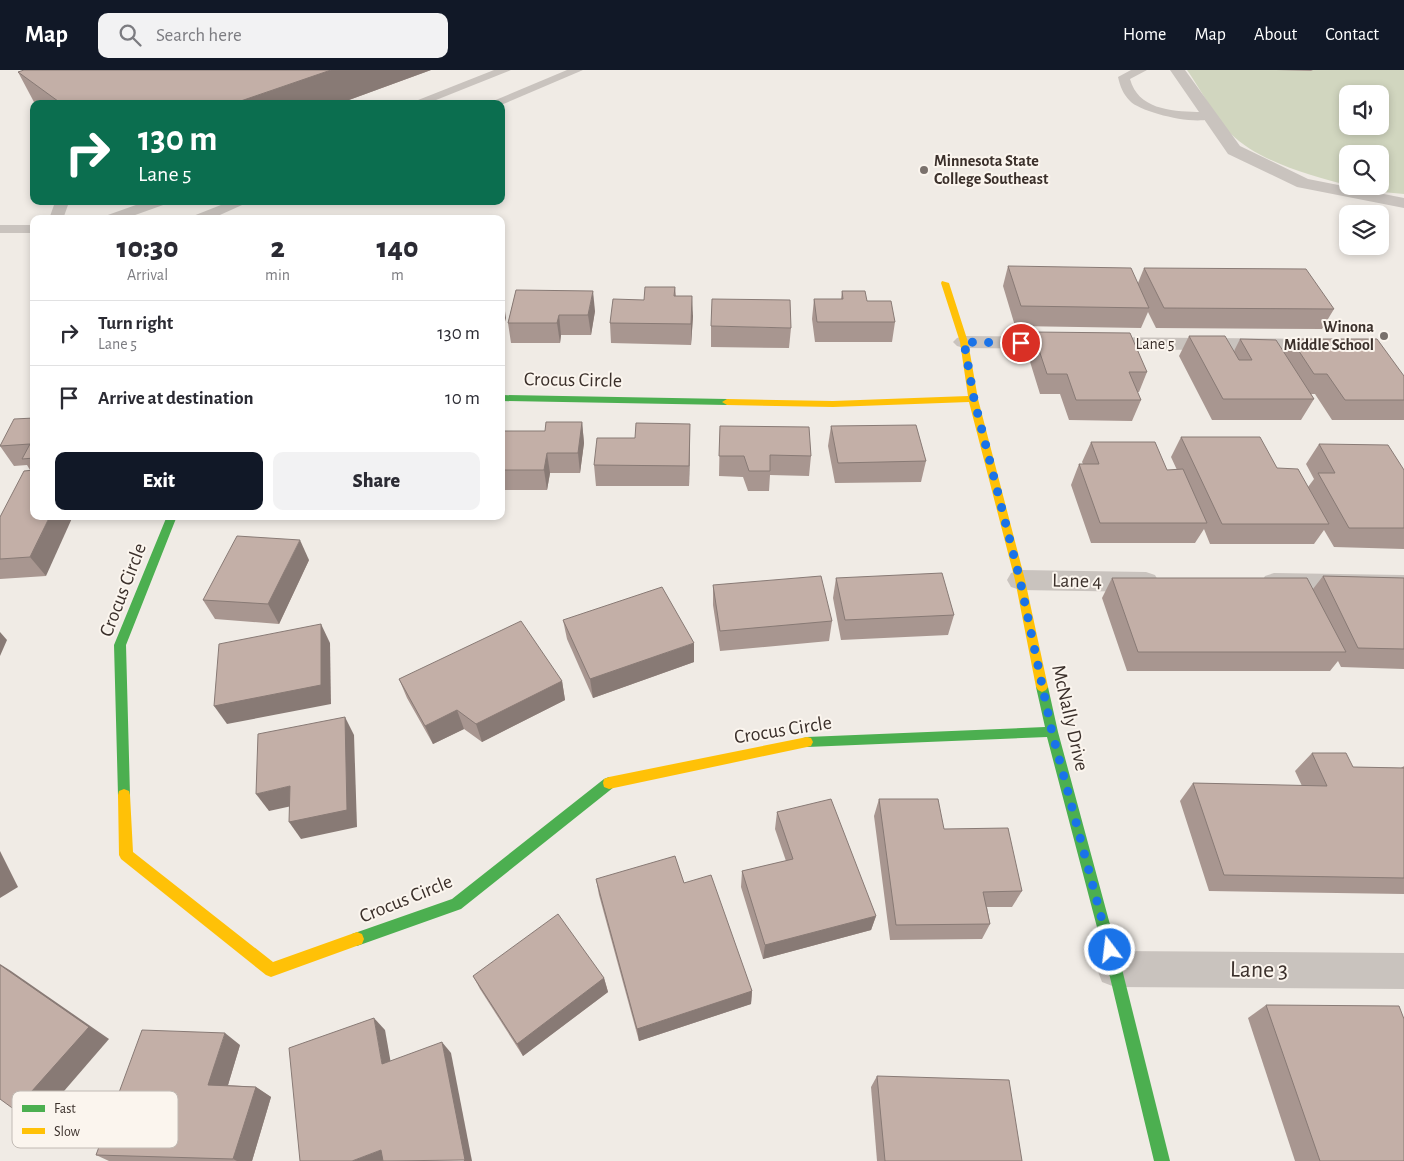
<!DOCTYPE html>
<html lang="en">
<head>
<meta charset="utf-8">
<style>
  body { margin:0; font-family:"Alegreya Sans",sans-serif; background:#f2f2f3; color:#2b2b33; height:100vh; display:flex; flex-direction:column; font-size:19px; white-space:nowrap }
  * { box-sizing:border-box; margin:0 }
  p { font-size:16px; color:#7c7c81 }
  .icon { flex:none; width:28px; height:28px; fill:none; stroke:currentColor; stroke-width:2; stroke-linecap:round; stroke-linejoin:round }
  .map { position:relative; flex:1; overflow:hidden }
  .side { position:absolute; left:30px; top:145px; width:475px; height:305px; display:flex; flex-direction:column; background:#fff; border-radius:10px; box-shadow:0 2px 8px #0003 }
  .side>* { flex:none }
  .guide { position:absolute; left:30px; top:30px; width:475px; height:105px; border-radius:10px; box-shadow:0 2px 8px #0003; background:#0b6e4f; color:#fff; overflow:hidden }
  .buttons { position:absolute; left:1339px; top:15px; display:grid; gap:10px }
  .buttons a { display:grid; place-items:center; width:50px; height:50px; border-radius:10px; background:#fff; box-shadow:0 2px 8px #0003; font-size:25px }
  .pin { position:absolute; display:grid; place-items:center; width:42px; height:42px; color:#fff; margin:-21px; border:2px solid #fff; border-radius:50%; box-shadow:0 1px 5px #0007 }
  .me { position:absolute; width:55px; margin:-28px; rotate:345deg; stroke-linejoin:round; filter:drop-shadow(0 0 4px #0008) }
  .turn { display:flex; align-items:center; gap:18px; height:105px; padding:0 25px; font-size:22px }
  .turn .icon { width:65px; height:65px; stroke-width:2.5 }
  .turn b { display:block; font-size:35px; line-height:42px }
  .eta { display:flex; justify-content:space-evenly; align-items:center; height:85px; text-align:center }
  .eta b { font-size:30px; font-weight:800; line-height:35px }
  .primary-button { display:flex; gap:10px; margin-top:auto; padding:10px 25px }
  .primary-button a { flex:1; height:58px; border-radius:10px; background:#111827; color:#fff; font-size:20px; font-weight:800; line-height:58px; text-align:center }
  .primary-button a+a { background:#f2f2f3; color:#2b2b33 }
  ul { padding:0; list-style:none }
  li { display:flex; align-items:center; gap:15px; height:65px; padding:0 25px; border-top:1px solid #e1e1e2 }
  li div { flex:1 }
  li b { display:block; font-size:19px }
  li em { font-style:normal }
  header { display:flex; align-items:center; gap:30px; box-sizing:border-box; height:70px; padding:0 25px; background:#111827; color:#fff }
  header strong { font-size:24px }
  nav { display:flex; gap:28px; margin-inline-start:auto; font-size:18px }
  .search { width:350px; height:45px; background:#f2f2f3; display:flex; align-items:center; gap:12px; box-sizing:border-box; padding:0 18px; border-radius:10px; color:#7c7c81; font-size:19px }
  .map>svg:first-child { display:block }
  .green { fill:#d1d6bf; fill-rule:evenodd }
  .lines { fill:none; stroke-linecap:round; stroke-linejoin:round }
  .lane { fill:#c9c3be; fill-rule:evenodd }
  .street { fill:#c9c3be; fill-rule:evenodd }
  .fast { fill:#4caf50; fill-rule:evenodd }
  .slow { fill:#ffc107; fill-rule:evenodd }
  .wall { fill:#a89690 }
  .shaded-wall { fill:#887a75 }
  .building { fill:#c3afa7; stroke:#887a75 }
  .route { stroke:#1a73e8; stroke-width:9; stroke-dasharray:0 16.2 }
  .poi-dot { fill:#7a716c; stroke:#fbf5ee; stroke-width:2 }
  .labels { text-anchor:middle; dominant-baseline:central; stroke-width:4; stroke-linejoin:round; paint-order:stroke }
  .far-poi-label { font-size:16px; font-weight:bold; fill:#3b302b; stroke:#fbf5ee; text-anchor:start }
  .far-street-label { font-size:16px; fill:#3b302b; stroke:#fbf5ee }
  .street-label { font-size:20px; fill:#3b302b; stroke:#fbf5ee }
  .near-street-label { font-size:24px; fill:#3b302b; stroke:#fbf5ee }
  .key { fill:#fbf5ee; stroke:#c1bab4; stroke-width:1 }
  .key-label { font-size:14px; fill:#3b302b }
</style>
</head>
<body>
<header>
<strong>Map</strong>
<div class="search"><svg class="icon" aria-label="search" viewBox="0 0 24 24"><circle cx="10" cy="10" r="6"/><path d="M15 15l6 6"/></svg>Search here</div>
<nav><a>Home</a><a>Map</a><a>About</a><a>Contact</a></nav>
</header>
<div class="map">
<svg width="1404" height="1091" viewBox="0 0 1404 1091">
  <rect width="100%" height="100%" fill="#f0ebe5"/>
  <!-- green -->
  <path class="green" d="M1187,0H1404V124L1372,121L1354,116H1380V84H1348L1347,115C1311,106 1258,91 1231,64C1217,50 1199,17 1187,0ZM1348,24H1380V56H1348Z"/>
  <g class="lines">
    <!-- lane -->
    <g class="lane">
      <polygon points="494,0 511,0 426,34 408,34"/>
      <polygon points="567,0 583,0 501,35 486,34"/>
      <path d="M1131,0H1147L1130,9C1138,39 1170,41 1197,42C1204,42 1211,41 1215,46C1204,58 1141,43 1130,31C1123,24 1120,16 1118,7Z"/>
      <polygon points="52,131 66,131 68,135 63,149 49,149 54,135"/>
      <polygon points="147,131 168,131 166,134 124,149 103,149 105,146"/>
      <polygon points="231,131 251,131 211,149 191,149 193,146"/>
      <rect x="0" y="155" width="34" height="8"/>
    </g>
    <!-- street -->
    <g class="street">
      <polygon points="1170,0 1185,0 1240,76 1308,109 1404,128 1404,138 1297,117 1228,84"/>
      <polygon points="964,266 1325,269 1333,270 1336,275 1333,280 1325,281 964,278 957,276 953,272 957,268"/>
      <polygon points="1020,500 1146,502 1155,505 1159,512 1155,519 1146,522 1020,520 1011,517 1007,510 1011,503"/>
      <polygon points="1274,503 1404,505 1404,525 1274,523 1265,520 1261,513 1265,506"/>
      <polygon points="1115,881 1404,883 1404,919 1115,917 1102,912 1097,899 1102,886"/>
    </g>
    <!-- fast -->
    <g class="fast">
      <polygon points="501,325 727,329 732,332 727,335 501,331"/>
      <polygon points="167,446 177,446 126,575 130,725 129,729 124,731 119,729 118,725 114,575"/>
      <polygon points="1042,612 1046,614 1048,617 1058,662 1122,899 1170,1091 1154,1091 1108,899 1047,667 807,677 803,676 801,672 803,668 807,667 1045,657 1036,617 1038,614"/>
      <polygon points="609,707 614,709 615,713 614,717 461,839 357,876 352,874 350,869 352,864 452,829 604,709"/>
    </g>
    <!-- slow -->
    <g class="slow">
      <polygon points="942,211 949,213 968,272 978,329 1025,510 1048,617 1046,620 1042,622 1038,620 1036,617 1015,510 969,332 833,337 727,335 722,332 727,329 833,331 968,326 960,272 941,213"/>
      <polygon points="807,667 811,668 813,672 811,676 807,677 609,719 604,717 603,713 604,709 609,707"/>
      <polygon points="124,719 129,721 130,725 133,782 273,892 357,862 362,864 364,869 362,874 271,907 266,905 121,789 119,785 118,725 119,721"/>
    </g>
  </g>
  <!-- wall -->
  <g class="wall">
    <polygon points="431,0 338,34 35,34 18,2"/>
    <polygon points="1276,0 1313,0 1311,1"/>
    <polygon points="1008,196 1138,213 1144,198 1334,239 1322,259 1156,258 1148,242 1141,258 1015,256 1003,216"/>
    <polygon points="675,217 676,226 693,246 691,275 611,273 610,253 644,230"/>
    <polygon points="516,220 595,241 591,265 561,265 560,273 511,273 508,253"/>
    <polygon points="842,221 867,231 895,252 892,272 815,272 812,249 814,229 841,229"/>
    <polygon points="711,256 791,258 789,278 711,277"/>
    <polygon points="1033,262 1147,302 1139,322 1137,322 1141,330 1132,351 1069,350 1060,324 1040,324 1027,282"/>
    <polygon points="1189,266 1234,281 1240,269 1284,282 1291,269 1404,306 1404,350 1332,350 1315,324 1311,324 1314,329 1301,350 1212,350 1179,286"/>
    <polygon points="34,348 34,446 46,506 0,509 0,447 30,400 27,395 14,396 0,376 0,375"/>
    <polygon points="582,352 584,373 580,403 550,403 547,420 501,420 501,361 545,361"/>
    <polygon points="690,354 690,374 689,416 596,416 594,395 635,368"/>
    <polygon points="720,356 811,386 809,406 770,405 769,421 748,421 743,407 719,406"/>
    <polygon points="831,356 926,391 921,412 835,413 828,376"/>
    <polygon points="1181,367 1277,398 1308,417 1314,409 1306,394 1319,374 1404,400 1404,479 1334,477 1324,460 1314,474 1210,474 1204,459 1195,473 1091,473 1071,415 1079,394 1083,394 1082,392 1091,372 1167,400 1177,400 1171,387"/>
    <polygon points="309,490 279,554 215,549 203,530"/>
    <polygon points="1323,506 1404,508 1404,599 1341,597 1338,591 1330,601 1127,601 1102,528 1112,508 1313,519"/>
    <polygon points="836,508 954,545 948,565 841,570 833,528"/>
    <polygon points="713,515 832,551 829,571 720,581 713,535"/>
    <polygon points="563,550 694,592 593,628 567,569"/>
    <polygon points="399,609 562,611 565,630 482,672 464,659 433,674 407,628"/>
    <polygon points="1312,683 1353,697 1401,698 1404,696 1404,824 1209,821 1180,731 1193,713 1302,716 1295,701"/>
    <polygon points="879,729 944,759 1022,821 1012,837 987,837 990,854 982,869 890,870 874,746"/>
    <polygon points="777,742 876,846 871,860 763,889 741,817 742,801 786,791 775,759"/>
    <polygon points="596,809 684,813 752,921 751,934 639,971 599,825"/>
    <polygon points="473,906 604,908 608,922 523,986 480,919"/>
    <polygon points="1266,935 1404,1091 1295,1091 1248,948"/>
    <polygon points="240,975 228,1015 256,1017 271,1027 252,1091 109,1091 96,1085"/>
    <polygon points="877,1006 1022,1091 877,1091 871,1017"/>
  </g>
  <!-- shaded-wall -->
  <g class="shaded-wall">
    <polygon points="331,0 431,0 338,34 232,34"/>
    <polygon points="593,221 595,241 591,265 588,245"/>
    <polygon points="692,226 693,246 691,275 691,254"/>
    <polygon points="503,228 506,248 501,267 501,234"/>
    <polygon points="559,245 561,265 560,273 557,253"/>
    <polygon points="582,352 584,373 580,403 578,383"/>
    <polygon points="690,354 690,374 689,416 689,396"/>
    <polygon points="547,383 550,403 547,420 544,400"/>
    <polygon points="50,446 73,446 46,506 30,487"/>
    <polygon points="300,470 309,490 279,554 268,534"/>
    <polygon points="321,554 330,573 331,634 227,654 214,636"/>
    <polygon points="0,562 7,570 0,586"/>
    <polygon points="694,573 694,592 593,628 590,609"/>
    <polygon points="562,611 565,630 482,672 476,654"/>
    <polygon points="457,640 464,659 433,674 425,656"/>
    <polygon points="345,647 354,665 357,757 301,769 289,752"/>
    <polygon points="290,716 301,734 269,741 256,724"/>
    <polygon points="0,781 18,817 0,828"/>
    <polygon points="876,846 871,860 763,889 765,875"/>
    <polygon points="0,894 11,901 109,969 39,1050 15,1040"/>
    <polygon points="604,908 608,922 523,986 517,974"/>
    <polygon points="752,921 751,934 639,971 637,959"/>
    <polygon points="374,948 385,960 393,1005 382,994"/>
    <polygon points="225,963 240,975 225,1025 208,1015"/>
    <polygon points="442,972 451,983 472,1091 464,1091"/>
    <polygon points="256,1017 271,1027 252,1091 237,1091 233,1089"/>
    <polygon points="381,1080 386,1091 352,1091"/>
  </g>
  <!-- building -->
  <g class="building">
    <polygon points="24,0 331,0 232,34 62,34 18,2"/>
    <polygon points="1008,196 1131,198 1149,238 1021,236"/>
    <polygon points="1144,198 1306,199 1334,239 1164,238"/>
    <polygon points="645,217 675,217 674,226 692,226 691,254 610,253 613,229 644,230"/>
    <polygon points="516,220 593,221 588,245 559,245 557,253 508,253"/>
    <polygon points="842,221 865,221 867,231 891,231 895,252 817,252 814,229 843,229"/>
    <polygon points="712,229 790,230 791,258 711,256"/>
    <polygon points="1033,262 1130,263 1147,302 1129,302 1141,330 1076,330 1067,304 1047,304"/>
    <polygon points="1189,266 1225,266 1239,290 1252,290 1240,269 1276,270 1314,329 1223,329"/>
    <polygon points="1291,269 1377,269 1404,306 1404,330 1345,330 1327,304 1314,304"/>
    <polygon points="34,348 34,388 22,389 30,374 0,376 14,349"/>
    <polygon points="546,352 582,352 578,383 547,383 544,400 501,400 501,361 545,361"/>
    <polygon points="636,353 690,354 689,396 594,395 597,368 635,368"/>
    <polygon points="916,355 926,391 838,393 831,356"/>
    <polygon points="720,356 809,357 811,386 770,385 770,401 749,401 744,386 719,386"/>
    <polygon points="1181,367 1260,367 1277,398 1298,399 1329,454 1222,454"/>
    <polygon points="1091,372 1155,372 1167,400 1183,399 1207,453 1100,453 1079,394 1099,394"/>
    <polygon points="1319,374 1388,375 1404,400 1404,458 1349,458 1318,403 1335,403"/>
    <polygon points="34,400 34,446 50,446 30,487 0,489 0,447 24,401"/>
    <polygon points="237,466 300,470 268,534 203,530"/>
    <polygon points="942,503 954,545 845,550 836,508"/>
    <polygon points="821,506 832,551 720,561 713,515"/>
    <polygon points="1323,506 1404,508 1404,579 1358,578"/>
    <polygon points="1112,508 1307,508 1346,582 1138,582"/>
    <polygon points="662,517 694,573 590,609 563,550"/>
    <polygon points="521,551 562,611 476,654 457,640 425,656 399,609"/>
    <polygon points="321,554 321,615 214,636 219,574"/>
    <polygon points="345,647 347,740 289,752 290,716 256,724 258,664"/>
    <polygon points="1312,683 1346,683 1353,697 1404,698 1404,808 1224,805 1193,713 1327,716"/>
    <polygon points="831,729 876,846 765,875 742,801 793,789 777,742"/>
    <polygon points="879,729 938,729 944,759 1008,758 1022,821 983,822 990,854 896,855"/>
    <polygon points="675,786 684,813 711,805 752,921 637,959 596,809"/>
    <polygon points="558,844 604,908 517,974 473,906"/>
    <polygon points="0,895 89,957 15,1040 0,1029"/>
    <polygon points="1266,935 1399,936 1404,949 1404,1091 1320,1091"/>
    <polygon points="374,948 382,994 442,972 465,1090 383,1091 381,1080 352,1091 300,1091 289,978"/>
    <polygon points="142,960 225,963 208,1015 256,1017 233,1089 96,1085"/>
    <polygon points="877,1006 1009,1010 1022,1091 885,1091"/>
  </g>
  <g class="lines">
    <!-- route -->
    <polyline class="route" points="1021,273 964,272 974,329 1020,510 1052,662 1110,880"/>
  </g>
  <!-- markers -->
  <g class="poi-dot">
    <circle cx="924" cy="100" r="5"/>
    <circle cx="1384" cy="266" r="5"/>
  </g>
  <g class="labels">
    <!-- far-poi labels -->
    <g class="far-poi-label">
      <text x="934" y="91">Minnesota State<tspan x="934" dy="18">College Southeast</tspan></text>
      <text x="1374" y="257" text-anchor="end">Winona<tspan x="1374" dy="18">Middle School</tspan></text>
    </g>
    <!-- far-street labels -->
    <g class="far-street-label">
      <text x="1155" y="274">Lane 5</text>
    </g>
    <!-- street labels -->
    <g class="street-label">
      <text transform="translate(573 310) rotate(1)">Crocus Circle</text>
      <text transform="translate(1077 511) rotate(1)">Lane 4</text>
      <text transform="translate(123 520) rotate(-69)">Crocus Circle</text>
      <text transform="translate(1070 648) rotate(77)">McNally Drive</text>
      <text transform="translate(783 660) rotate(-9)">Crocus Circle</text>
      <text transform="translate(406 829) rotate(-22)">Crocus Circle</text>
    </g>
    <!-- near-street labels -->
    <g class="near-street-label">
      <text transform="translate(1259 900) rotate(1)">Lane 3</text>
    </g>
  </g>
  <!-- legend -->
  <rect x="12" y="1021" width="166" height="57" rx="8" class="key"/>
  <rect x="22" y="1035" width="23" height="7" fill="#4caf50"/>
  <rect x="22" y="1058" width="23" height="6" fill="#ffc107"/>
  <g class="key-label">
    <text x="54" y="1043">Fast</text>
    <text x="54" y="1066">Slow</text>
  </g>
</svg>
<div class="buttons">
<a><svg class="icon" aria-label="sound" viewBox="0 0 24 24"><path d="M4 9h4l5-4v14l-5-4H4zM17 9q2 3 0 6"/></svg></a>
<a><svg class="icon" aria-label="search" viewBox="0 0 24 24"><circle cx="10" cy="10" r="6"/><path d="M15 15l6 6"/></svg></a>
<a><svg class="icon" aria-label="layers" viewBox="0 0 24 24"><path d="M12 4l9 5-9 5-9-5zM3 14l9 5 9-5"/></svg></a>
</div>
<div class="pin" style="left:1021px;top:273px;background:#d93025"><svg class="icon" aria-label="arrive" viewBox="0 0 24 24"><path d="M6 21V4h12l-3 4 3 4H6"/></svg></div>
<svg class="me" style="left:1110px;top:880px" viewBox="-20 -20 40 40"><circle r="17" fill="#1a73e8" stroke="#fff" stroke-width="3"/><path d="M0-11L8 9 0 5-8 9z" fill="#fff"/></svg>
<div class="guide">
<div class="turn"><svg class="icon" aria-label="right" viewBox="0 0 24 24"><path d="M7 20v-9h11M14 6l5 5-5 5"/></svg><div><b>130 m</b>Lane 5</div></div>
</div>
<section class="side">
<div class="eta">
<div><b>10:30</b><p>Arrival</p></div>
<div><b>2</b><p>min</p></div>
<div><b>140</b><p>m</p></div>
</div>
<ul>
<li><svg class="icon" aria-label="right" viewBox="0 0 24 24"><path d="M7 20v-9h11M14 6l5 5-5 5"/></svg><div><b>Turn right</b><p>Lane 5</p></div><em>130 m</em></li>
<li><svg class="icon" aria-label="arrive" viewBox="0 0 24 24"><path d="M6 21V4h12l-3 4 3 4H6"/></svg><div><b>Arrive at destination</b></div><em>10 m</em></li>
</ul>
<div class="primary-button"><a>Exit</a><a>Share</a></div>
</section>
</div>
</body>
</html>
